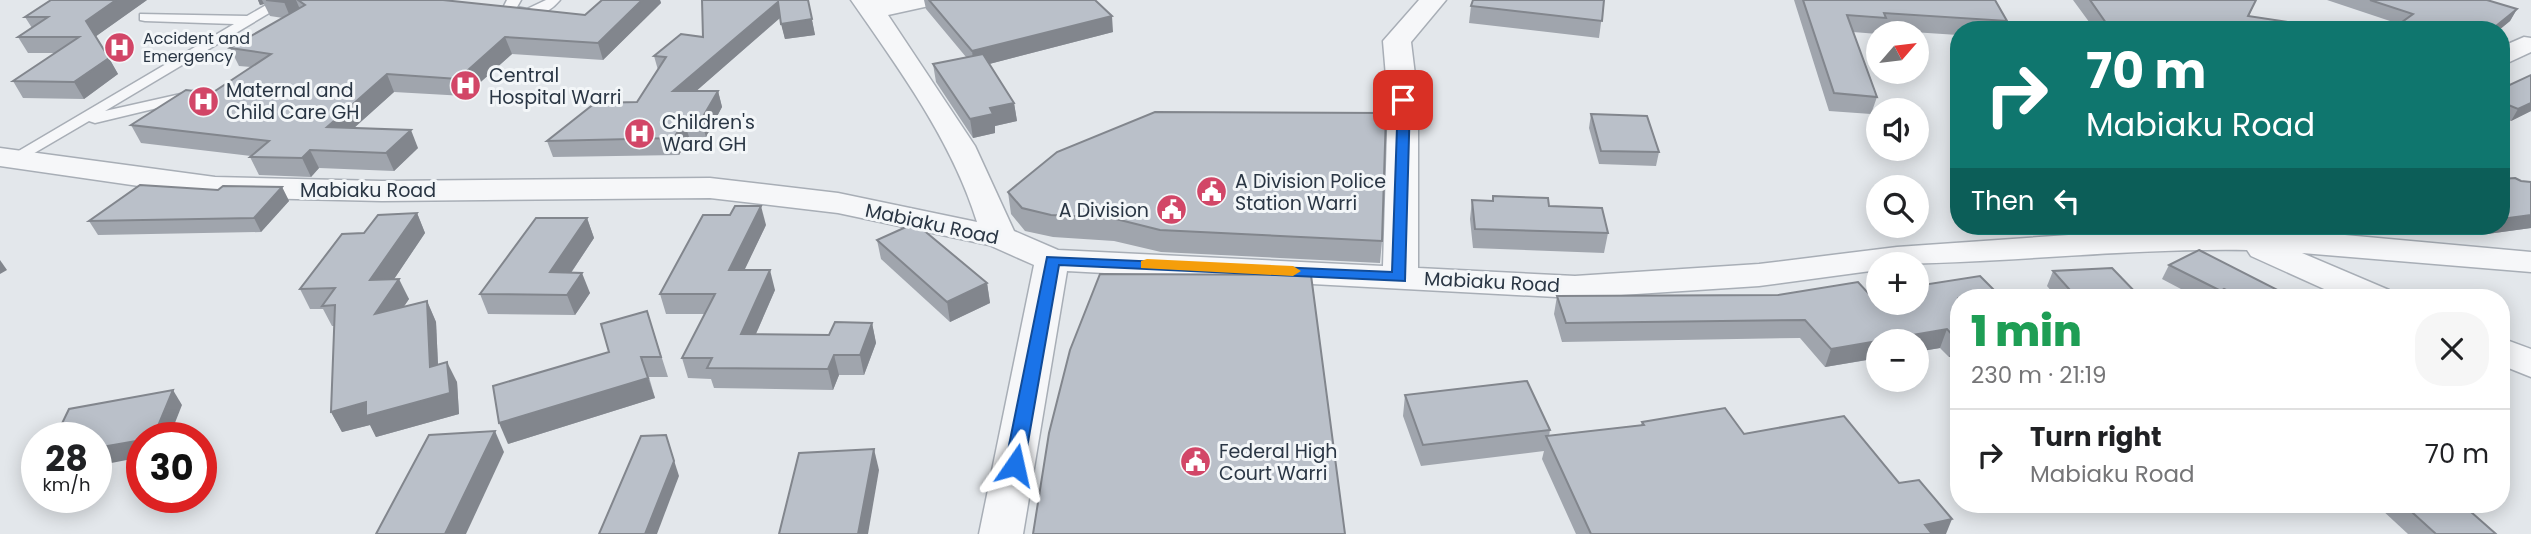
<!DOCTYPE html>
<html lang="en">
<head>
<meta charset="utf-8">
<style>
  body { margin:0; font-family:Poppins,sans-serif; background:#f6f6f6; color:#202124; height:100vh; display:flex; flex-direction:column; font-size:26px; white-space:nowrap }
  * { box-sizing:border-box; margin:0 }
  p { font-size:23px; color:#757577 }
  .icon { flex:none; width:38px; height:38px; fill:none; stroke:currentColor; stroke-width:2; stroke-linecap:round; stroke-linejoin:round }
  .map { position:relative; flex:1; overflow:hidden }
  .panel { position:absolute; left:1950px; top:289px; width:560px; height:224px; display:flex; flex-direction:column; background:#fff; border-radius:28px; box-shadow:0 4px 18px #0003 }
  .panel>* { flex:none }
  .banner { position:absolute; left:1950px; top:21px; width:560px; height:214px; border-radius:28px; box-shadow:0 4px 18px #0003; background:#0f766e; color:#fff; overflow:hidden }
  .needle { width:46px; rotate:62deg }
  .tools { position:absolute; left:1866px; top:21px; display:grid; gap:14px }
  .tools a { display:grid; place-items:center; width:63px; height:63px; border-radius:50%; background:#fff; box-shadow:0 4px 18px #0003; font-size:35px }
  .speed { position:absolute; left:21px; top:422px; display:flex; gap:14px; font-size:35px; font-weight:700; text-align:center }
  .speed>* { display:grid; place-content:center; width:91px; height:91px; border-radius:50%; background:#fff; box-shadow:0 4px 18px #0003; line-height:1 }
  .speed small { font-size:18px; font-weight:400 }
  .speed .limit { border:10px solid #d22; background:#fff; color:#111 }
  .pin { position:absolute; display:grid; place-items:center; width:60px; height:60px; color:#fff; margin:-30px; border-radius:14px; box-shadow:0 4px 10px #0006 }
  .me { position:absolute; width:77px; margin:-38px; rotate:11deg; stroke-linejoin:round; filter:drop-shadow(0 0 5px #0008) }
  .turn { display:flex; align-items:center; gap:24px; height:147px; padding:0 21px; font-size:32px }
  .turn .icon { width:91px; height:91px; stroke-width:2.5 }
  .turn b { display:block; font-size:49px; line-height:60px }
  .then { display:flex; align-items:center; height:66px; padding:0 21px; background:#0003; gap:14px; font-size:26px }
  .round { display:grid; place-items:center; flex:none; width:74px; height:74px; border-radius:28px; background:#f6f6f6 }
  .headline { display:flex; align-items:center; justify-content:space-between; height:119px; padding:0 21px }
  h1 { font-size:42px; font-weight:800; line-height:52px; color:#1e9e55 }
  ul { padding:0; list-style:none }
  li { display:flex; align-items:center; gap:21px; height:91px; padding:0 21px; border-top:2px solid #e0e0e0 }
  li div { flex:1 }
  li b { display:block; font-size:26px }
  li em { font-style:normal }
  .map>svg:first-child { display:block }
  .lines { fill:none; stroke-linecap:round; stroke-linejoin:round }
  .lane-casing { stroke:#a8aeb6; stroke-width:3 }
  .street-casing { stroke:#a8aeb6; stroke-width:3 }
  .lane { fill:#f6f7f9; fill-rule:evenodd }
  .street { fill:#f6f7f9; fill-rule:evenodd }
  .wall { fill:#a0a5ad }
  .shaded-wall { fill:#82868d }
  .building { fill:#bac0c9; stroke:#82868d; stroke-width:2 }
  .route { fill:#1a73e8; stroke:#114b97; stroke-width:2 }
  .slow { fill:#f59e0b }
  .labels { text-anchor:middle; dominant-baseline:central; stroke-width:6; stroke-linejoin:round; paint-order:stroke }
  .far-poi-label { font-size:16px; fill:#2a3644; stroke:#f3f6f8; text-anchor:start }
  .poi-label { font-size:19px; fill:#2a3644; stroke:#f3f6f8; text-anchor:start }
  .street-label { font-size:19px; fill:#2a3644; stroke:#f3f6f8 }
</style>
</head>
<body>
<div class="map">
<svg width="2531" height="534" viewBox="0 0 2531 534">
  <rect width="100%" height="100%" fill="#e3e7eb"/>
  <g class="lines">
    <defs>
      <g id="lane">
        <polygon points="275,0 291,0 105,111 194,91 201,95 199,98 95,123 89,121 19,162 7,162 5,159 234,24 145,21 140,20 140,14 247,16"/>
        <path d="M507,0H521L517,7L527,9L546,0H560C546,17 525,21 505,11L503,8Z"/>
      </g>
      <g id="street">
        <path d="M851,0H933L929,6L888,15L975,146L1014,231L1058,250L1383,266L1388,100L1383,41L1419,0H1446L1411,42L1418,100V268L1575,276L1759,264L1897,247L2112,232L2244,230L2345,235L2531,252V272L2302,253L2389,290L2394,298H2344L2251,256L2247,250C2123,248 1998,264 1878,264V270L1759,286L1575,298L1067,271L1023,534H979L1034,265L989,245L838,213L710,198L382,201L215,197L0,166V148L215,177L382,181L710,178L838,193L977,222C952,141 899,69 851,0Z"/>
        <polygon points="2524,37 2531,38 2531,52 2501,66 2501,47"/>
        <polygon points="2501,338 2531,349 2531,377 2501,365"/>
      </g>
    </defs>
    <!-- lane casing -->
    <use href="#lane" class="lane-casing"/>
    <!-- street casing -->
    <use href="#street" class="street-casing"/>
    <!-- lane -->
    <use href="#lane" class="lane"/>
    <!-- street -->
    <use href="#street" class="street"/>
  </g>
  <!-- wall -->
  <g class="wall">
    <polygon points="147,0 96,36 118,74 84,99 23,98 13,81 55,53 28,53 18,37 32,28 25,17"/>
    <polygon points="258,0 443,0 585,15 602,0 660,0 661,3 603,60 512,54 465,96 394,92 354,128 418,148 394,171 319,168 311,177 259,175 250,157 251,156 141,143 131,125 212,93 251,67 239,66 230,48 283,18 270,16 264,4 260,5"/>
    <polygon points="808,0 815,35 785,39 780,18 696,91 718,91 722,107 706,137 689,137 679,155 553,157 547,141 637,102 658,70 654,56 703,37"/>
    <polygon points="924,0 1095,0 1113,32 989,64 1014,103 1017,121 995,126 995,133 973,138 936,82 933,64 966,57 926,9"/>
    <polygon points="1604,0 1599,38 1469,23 1471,6"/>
    <polygon points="1794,0 1995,0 2007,21 2004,30 1958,30 1958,35 1882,30 1881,33 1878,34 1853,32 1877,97 1871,114 1829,111"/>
    <polygon points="2073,0 2256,0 2249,16 2304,30 2095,30"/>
    <polygon points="2327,0 2491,0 2490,1 2517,9 2510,21 2499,30 2391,30 2399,24"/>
    <polygon points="2501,89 2531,111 2511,121 2501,117"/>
    <polygon points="1591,114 1659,152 1656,166 1599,164 1589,128"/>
    <polygon points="1955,175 1958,175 1958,199 1950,188"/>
    <polygon points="2521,181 2531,182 2531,228 2480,235 2387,228 2385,226 2501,226"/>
    <polygon points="282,187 289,201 261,232 98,235 89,221 218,190"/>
    <polygon points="1008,192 1382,241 1380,263 1161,252 1114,241 1053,237 1025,231 1011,214"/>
    <polygon points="1493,196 1549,206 1608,233 1604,253 1473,248 1470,219 1472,200 1492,201"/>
    <polygon points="417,213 425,233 394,279 409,299 403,307 427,301 436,322 438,364 457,382 459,414 376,437 370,425 342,432 331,412 334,326 332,326 323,309 310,309 300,289 364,233"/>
    <polygon points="587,218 594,238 571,273 590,293 575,315 488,314 480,294"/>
    <polygon points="766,225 744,270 775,290 756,334 829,335 872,323 876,343 864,375 839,375 833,390 714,388 711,379 688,378 682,358 705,314 666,314 660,294"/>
    <polygon points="877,240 987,283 990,303 950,322 881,259"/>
    <polygon points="2169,265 2293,298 2198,298 2162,279"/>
    <polygon points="2053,271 2141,298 2057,298 2047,286"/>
    <polygon points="1980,276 1958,356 1949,357 1940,348 1825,367 1800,338 1562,342 1554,314 1557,296 1778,295 1868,293"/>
    <polygon points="647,311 668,377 649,377 655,398 508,444 609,352"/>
    <polygon points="1405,395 1550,430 1549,436 1641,425 1642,422 1744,434 1899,483 1946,534 1576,534 1542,459 1544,451 1421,466 1403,416"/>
    <polygon points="2384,504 2462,504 2496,534 2408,534 2381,509"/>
  </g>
  <!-- shaded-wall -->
  <g class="shaded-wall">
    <polygon points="116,0 147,0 95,37 86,21"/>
    <polygon points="258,0 262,0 264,4 260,5"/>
    <polygon points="290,0 296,0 302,14 291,19 284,2"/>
    <polygon points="642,0 660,0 661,3 603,60 598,43"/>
    <polygon points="808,0 815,35 785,39 781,24"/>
    <polygon points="778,2 781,17 678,107 673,91"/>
    <polygon points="2517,9 2510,21 2499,30 2491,30"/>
    <polygon points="1112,16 1113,32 974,68 972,51"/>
    <polygon points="505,37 512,54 465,96 458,79"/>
    <polygon points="109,58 118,74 84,99 74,82"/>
    <polygon points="387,74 394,92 335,145 327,127"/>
    <polygon points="718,91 722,107 706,137 701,120"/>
    <polygon points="1014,103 1017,121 995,126 995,133 973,138 970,119 990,108"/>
    <polygon points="2531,103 2531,111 2511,121 2518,109"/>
    <polygon points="684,121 689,137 679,155 674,138"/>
    <polygon points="411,130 418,148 394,171 386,153"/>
    <polygon points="310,150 319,168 311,177 302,158"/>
    <polygon points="282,187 289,201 261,232 254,218"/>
    <polygon points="761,206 766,225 735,290 729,270"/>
    <polygon points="417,213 425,233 380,300 370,280"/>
    <polygon points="2531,215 2531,228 2480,235 2486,226 2501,226 2501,219"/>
    <polygon points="587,218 594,238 558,292 550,272"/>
    <polygon points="0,260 7,270 0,274"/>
    <polygon points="770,270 775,290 747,354 741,334"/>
    <polygon points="582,273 590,293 575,315 567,295"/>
    <polygon points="399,279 409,299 385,335 375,314"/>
    <polygon points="987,283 990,303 950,322 947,302"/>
    <polygon points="427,301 436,322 439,387 430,367"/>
    <polygon points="872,323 876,343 864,375 860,355"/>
    <polygon points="1947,329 1940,348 1916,352 1916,341 1878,341 1878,358 1825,367 1831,349"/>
    <polygon points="1958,338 1958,356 1949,357 1956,339"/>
    <polygon points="834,355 839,375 833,390 828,369"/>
    <polygon points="641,357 655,398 508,444 499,423"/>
    <polygon points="447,362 457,382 459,414 376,437 370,425 342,432 331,412"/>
    <polygon points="173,390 182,405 169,438 153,438"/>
    <polygon points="495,431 504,452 466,534 445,534"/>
    <polygon points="666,435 679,476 657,534 645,534"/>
    <polygon points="142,440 142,457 96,466 96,448"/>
    <polygon points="874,449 879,470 868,534 858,534"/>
    <polygon points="1952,519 1946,534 1921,534 1925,525"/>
  </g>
  <!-- building -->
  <g class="building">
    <polygon points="51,0 116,0 86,21 109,58 74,82 13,81 79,37 18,37 48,17 25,17"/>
    <polygon points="266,0 290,0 284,2"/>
    <polygon points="298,0 443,0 585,15 602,0 642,0 598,43 505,37 458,79 387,74 327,127 411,130 386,153 310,150 302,158 250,157 269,141 131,125 186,90 212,93 271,54 230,48 305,5"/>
    <polygon points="702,0 808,0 812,19 781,24 778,2 673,91 718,91 701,120 684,121 674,138 547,141 595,103 637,102 666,57 654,56 681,34 703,37"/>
    <polygon points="929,0 1095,0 1112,16 972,51"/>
    <polygon points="1473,0 1604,0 1602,21 1471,6"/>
    <polygon points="1803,0 1995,0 2007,21 1884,13 1886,18 1847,15 1877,97 1834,93"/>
    <polygon points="2090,0 2256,0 2248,16 2301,24 2304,30 2111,30"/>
    <polygon points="2370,0 2487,0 2517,9 2491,30 2391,30 2413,14"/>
    <polygon points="983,54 1014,103 990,108 993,114 970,119 933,64"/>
    <polygon points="2531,75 2531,103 2518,109 2501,102 2501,89"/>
    <polygon points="1155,112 1386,113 1382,241 1160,230 1112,218 1051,215 1022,208 1008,192 1057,152"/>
    <polygon points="1591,114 1647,116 1659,152 1601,151"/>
    <polygon points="2515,178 2521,181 2531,182 2531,215 2501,219 2501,179"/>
    <polygon points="140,185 218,190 223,186 282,187 254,218 89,221"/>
    <polygon points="1493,196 1548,198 1549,206 1602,208 1608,233 1475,229 1472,200 1493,201"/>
    <polygon points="735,206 761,206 729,270 770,270 741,334 829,335 835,322 872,323 860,355 834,355 828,369 707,368 712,358 682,358 715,294 660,294 703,215 730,215"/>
    <polygon points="417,213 370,280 399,279 375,314 427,301 430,367 447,362 450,393 366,416 366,402 331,412 335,305 322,306 335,288 300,289 342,234 364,233 378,215"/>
    <polygon points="536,218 587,218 550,272 582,273 567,295 480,294"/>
    <polygon points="915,223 987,283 947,302 877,240"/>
    <polygon points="2199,250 2293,298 2243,298 2224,289 2221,291 2169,265"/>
    <polygon points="2112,268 2141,298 2077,298 2053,271"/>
    <polygon points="1100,274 1311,275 1345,534 1033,534 1049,433 1070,350"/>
    <polygon points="1980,276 2002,298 1958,298 1958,338 1956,339 1947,329 1831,349 1805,320 1566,323 1557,296 1778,295 1858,282 1868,293 1878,291 1878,303 1916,303 1916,286"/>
    <polygon points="647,311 661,357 641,357 648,378 499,423 493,386 609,352 601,324"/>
    <polygon points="1527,381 1550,430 1423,445 1405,395"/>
    <polygon points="173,390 153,438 142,438 142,440 96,448 96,438 55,438 69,409"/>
    <polygon points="1725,408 1744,434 1844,416 1899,483 1919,480 1952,519 1925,525 1932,534 1591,534 1546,436 1644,425 1642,422"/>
    <polygon points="495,431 445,534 376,534 429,435"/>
    <polygon points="666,435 674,461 645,534 599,534 641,436"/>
    <polygon points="874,449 858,534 779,534 799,453"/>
    <polygon points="2403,504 2462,504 2496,534 2436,534"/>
  </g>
  <!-- route -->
  <polygon class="route" points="1398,98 1410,100 1405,281 1059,265 1024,465 1021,469 1008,469 1005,465 1047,257 1392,272"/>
  <!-- slow -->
  <polygon class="slow" points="1147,259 1293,266 1301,271 1293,276 1141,268 1141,261"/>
  <!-- icons -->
  <defs>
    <symbol id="hospital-disc" viewBox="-11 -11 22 22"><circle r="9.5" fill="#d24667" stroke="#f3f6f8"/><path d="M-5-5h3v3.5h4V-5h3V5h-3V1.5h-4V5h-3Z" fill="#fff"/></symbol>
    <symbol id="civic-disc" viewBox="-11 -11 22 22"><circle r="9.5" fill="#d24667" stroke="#f3f6f8"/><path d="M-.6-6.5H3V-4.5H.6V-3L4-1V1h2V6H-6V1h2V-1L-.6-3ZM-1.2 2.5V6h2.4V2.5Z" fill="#fff"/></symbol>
  </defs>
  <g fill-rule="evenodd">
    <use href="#hospital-disc" x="102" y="30" width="35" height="35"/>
    <use href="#hospital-disc" x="448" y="68" width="35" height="35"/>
    <use href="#hospital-disc" x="186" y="84" width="35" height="35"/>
    <use href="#hospital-disc" x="622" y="116" width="35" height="35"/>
    <use href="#civic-disc" x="1194" y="174" width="35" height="35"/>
    <use href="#civic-disc" x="1154" y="192" width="35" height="35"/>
    <use href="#civic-disc" x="1178" y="444" width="35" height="35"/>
  </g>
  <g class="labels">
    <!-- far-poi labels -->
    <g class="far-poi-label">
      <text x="143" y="38">Accident and<tspan x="143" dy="18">Emergency</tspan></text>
    </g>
    <!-- poi labels -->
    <g class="poi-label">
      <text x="489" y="75">Central<tspan x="489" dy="22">Hospital Warri</tspan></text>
      <text x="226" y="90">Maternal and<tspan x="226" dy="22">Child Care GH</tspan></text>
      <text x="662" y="122">Children's<tspan x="662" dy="22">Ward GH</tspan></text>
      <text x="1235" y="181">A Division Police<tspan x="1235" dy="22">Station Warri</tspan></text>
      <text x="1149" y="210" text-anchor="end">A Division</text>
      <text x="1219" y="451">Federal High<tspan x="1219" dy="22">Court Warri</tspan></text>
    </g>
    <!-- street labels -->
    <g class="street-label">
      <text x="368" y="190">Mabiaku Road</text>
      <text transform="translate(932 224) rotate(12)">Mabiaku Road</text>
      <text transform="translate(1492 282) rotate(3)">Mabiaku Road</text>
    </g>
  </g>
</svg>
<div class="tools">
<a><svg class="needle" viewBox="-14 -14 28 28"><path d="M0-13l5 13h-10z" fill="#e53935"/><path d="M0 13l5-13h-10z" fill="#757577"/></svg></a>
<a><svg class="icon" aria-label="sound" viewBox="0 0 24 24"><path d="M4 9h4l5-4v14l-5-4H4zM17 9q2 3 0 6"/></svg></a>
<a><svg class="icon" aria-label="search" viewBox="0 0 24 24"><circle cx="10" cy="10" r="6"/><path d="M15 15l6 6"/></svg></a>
<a>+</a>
<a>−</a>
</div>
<div class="speed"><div>28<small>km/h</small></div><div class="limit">30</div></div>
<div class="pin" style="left:1403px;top:100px;background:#d93025"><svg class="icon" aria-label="arrive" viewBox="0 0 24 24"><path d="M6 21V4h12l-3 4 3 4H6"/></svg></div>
<svg class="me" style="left:1015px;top:465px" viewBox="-20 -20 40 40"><path d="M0-17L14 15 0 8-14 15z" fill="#1a73e8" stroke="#fff" stroke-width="4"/></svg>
<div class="banner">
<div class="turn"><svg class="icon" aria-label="right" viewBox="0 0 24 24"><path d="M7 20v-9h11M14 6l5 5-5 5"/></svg><div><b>70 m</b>Mabiaku Road</div></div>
<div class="then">Then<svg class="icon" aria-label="left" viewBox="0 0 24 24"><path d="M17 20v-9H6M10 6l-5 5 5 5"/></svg></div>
</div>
<section class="panel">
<div class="headline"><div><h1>1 min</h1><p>230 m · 21:19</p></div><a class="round"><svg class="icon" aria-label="close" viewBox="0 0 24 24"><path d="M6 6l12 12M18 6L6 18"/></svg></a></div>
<ul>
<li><svg class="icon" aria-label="right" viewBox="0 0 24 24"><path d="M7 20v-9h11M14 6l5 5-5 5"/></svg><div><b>Turn right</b><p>Mabiaku Road</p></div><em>70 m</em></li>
</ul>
</section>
</div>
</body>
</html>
